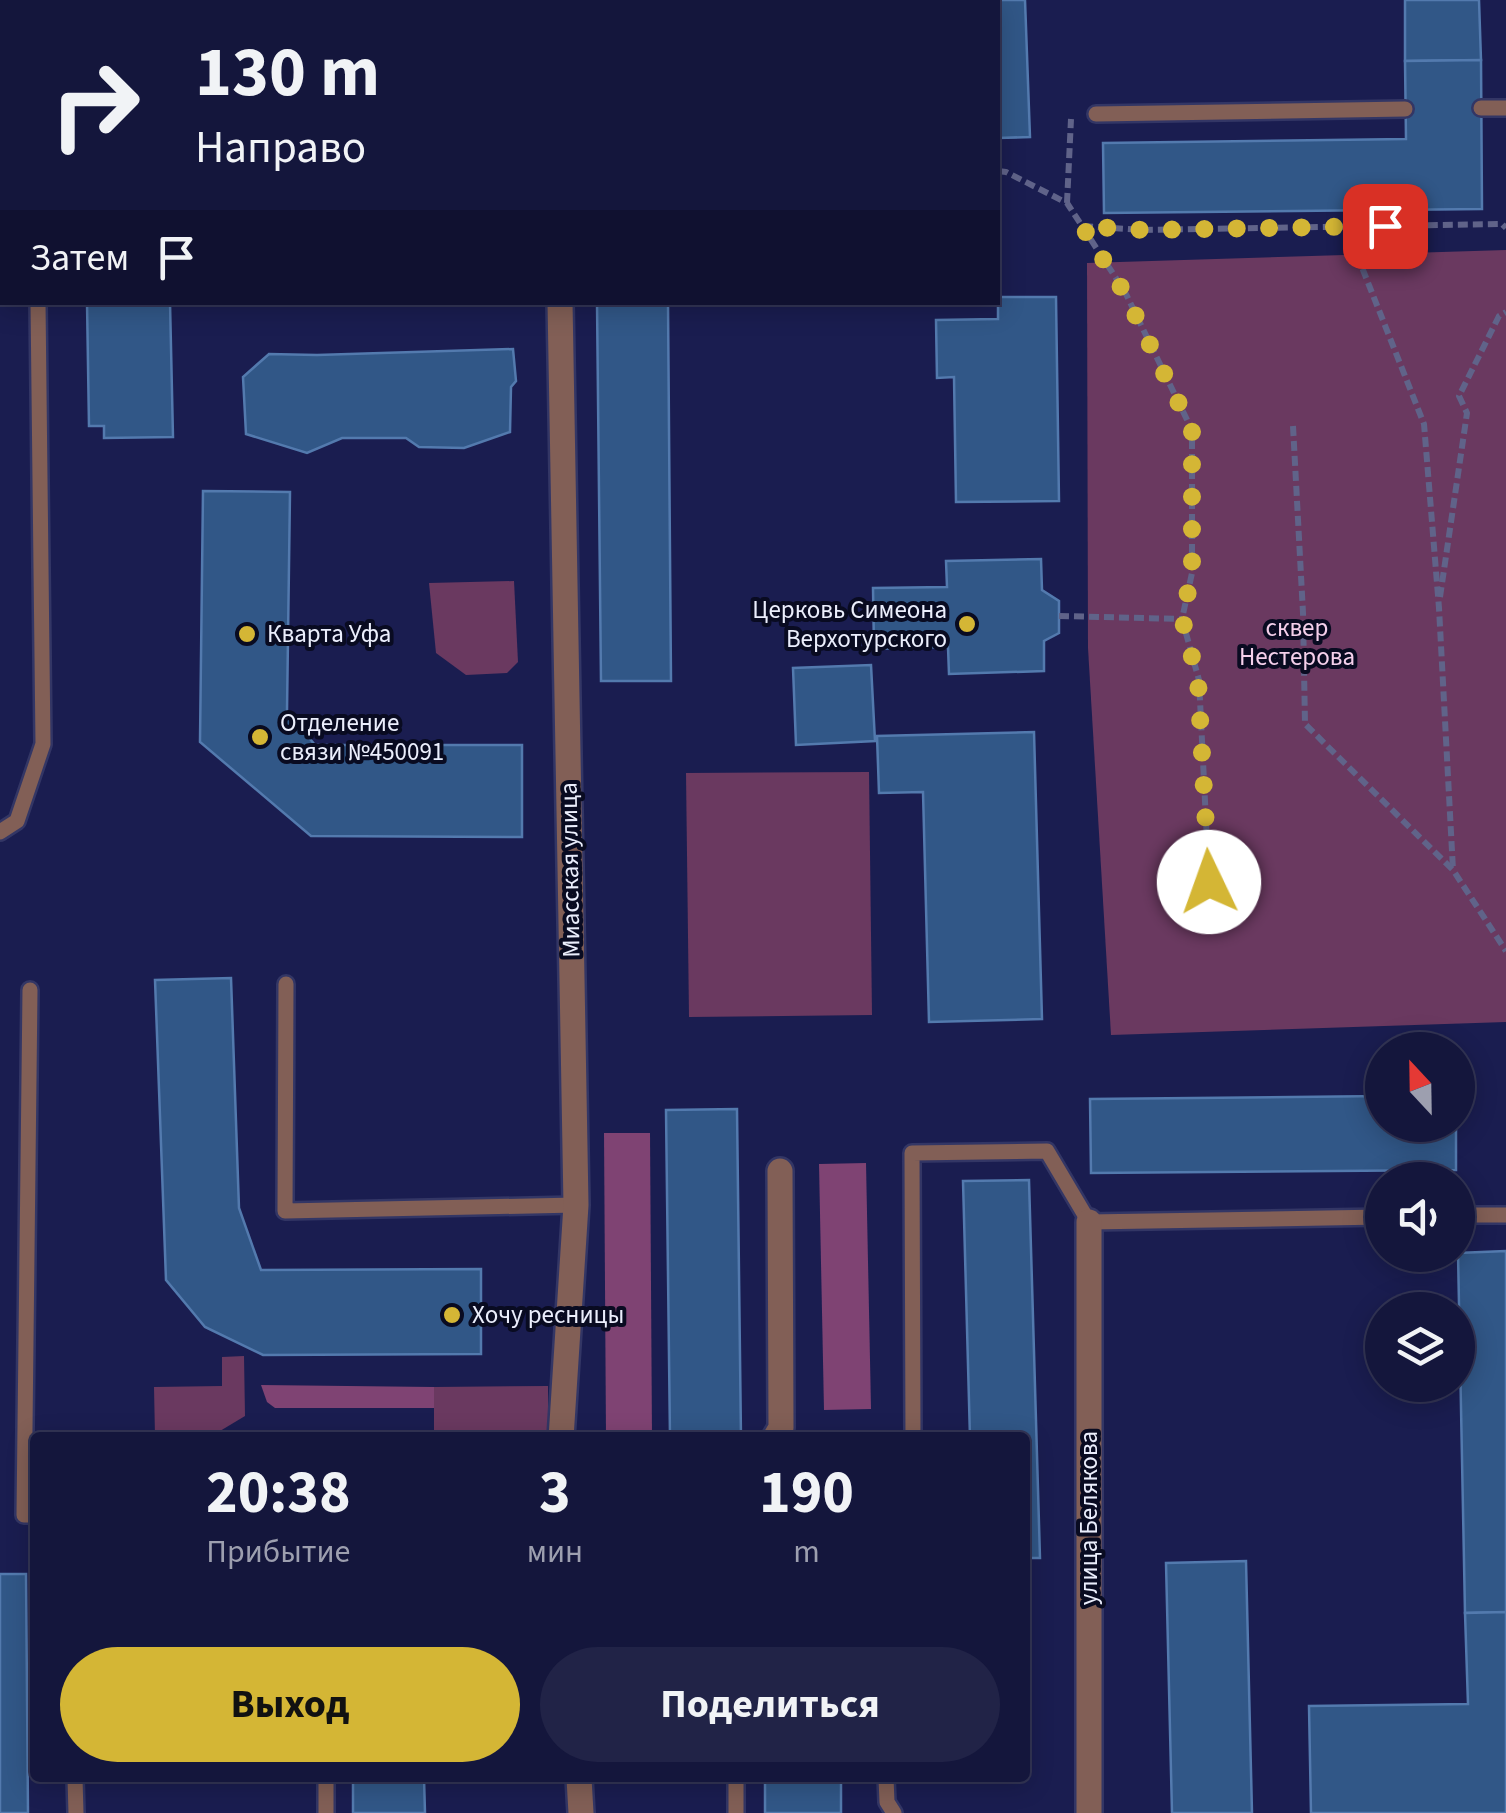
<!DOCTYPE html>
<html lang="ru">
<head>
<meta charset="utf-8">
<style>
  body { margin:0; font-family:"Source Sans 3",sans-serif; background:#212347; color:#f1f3f6; height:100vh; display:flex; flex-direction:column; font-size:38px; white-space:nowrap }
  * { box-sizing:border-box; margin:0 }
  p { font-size:32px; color:#9d9faf }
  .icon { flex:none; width:55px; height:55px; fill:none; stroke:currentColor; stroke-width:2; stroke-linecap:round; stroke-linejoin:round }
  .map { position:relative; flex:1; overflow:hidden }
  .sheet { position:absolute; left:30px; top:1432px; width:1000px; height:350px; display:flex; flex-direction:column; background:#14163c; border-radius:10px; box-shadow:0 5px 25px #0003,0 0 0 2px #333556 }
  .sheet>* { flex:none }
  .top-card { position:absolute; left:0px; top:0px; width:1000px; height:305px; box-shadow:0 5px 25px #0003,0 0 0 2px #333556; background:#14163c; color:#f1f3f6; overflow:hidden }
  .needle { width:65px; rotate:338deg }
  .buttons { position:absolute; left:1365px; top:1032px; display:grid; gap:20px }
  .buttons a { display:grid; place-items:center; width:110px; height:110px; border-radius:50%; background:#14163c; box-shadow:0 5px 25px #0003,0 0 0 2px #333556; font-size:50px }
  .pin { position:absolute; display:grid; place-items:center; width:85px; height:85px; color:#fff; margin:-42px; border-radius:20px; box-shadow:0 5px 15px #0006 }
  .me { position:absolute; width:110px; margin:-55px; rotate:357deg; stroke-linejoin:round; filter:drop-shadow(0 0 8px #0008) }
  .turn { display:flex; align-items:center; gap:35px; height:210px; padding:0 30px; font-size:45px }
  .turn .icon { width:130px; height:130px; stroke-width:2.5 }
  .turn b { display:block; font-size:70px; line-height:85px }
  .then { display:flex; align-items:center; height:95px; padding:0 30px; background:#0003; gap:20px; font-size:38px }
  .eta { display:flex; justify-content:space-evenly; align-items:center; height:170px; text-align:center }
  .eta b { font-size:60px; font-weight:700; line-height:70px }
  .cta { display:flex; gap:20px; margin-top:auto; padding:20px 30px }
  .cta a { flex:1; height:115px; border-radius:60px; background:#d4b635; color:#111; font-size:40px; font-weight:700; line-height:115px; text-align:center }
  .cta a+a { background:#212347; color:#f1f3f6 }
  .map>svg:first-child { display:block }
  .green { fill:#6a3960 }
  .forest { fill:#7f4373 }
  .building { fill:#315787; stroke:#537aae; stroke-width:2.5 }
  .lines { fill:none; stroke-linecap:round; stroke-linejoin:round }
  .service-casing { stroke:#333665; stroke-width:20 }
  .minor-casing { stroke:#333665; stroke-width:30 }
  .path { stroke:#606389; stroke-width:6; stroke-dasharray:10 5; stroke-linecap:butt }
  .service { stroke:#825f56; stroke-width:15 }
  .minor { stroke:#825f56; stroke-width:25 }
  .route { stroke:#d4b635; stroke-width:18; stroke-dasharray:0 32.4 }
  .poi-dot { fill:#d4b635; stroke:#090b21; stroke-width:4 }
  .labels { text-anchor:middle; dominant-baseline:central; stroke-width:8; stroke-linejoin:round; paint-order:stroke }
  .poi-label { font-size:25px; fill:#ebeefc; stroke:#090b21; text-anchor:start }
  .park-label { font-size:25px; fill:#f5d0eb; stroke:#090b21 }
  .street-label { font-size:25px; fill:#ebeefc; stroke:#090b21 }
</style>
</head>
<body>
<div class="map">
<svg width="1506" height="1813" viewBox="0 0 1506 1813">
  <rect width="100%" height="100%" fill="#1a1d50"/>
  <!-- green -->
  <g class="green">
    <polygon points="1506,250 1506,1022 1111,1035 1088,648 1087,263"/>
    <polygon points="514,581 518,662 507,673 466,675 436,653 429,583"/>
    <polygon points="869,772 872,1015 689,1017 686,773"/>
    <polygon points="244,1356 245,1416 210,1437 155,1437 154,1387 222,1386 222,1357"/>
    <polygon points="548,1386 548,1437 434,1437 434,1387"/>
  </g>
  <!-- forest -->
  <g class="forest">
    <polygon points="604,1133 650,1133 652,1437 606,1437"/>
    <polygon points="866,1163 871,1409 824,1410 819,1164"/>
    <polygon points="261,1385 434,1387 434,1408 275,1408 267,1402"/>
  </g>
  <!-- building -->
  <g class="building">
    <rect x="28" y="0" width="119" height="2"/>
    <polygon points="815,0 1025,0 1030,137 998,138 998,2 815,2"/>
    <polygon points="1405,0 1479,0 1481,60 1405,61"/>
    <polygon points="0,18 2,18 2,155 0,157"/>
    <polygon points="1481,60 1482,209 1104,213 1103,143 1406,139 1405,61"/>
    <polygon points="998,297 1056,297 1059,501 956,502 954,377 937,378 936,320 998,319"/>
    <polygon points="87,302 170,302 173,437 104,438 104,426 89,426"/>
    <polygon points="597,302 668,302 671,681 601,681"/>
    <polygon points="513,349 516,381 511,387 510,432 464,448 419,447 406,438 342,438 307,453 246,434 243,377 269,354 317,355"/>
    <polygon points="203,491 290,492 287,711 315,745 522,745 522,837 311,836 200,742"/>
    <polygon points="1041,559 1042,590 1059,601 1059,633 1044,641 1044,671 949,674 948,647 874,649 873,588 947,587 946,561"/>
    <polygon points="871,665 875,741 796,745 793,668"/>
    <polygon points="1034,732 1042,1019 929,1022 923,792 879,793 877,736"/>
    <polygon points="231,978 239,1208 261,1270 481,1269 481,1354 263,1355 205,1327 166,1280 155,980"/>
    <polygon points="1382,1096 1382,1125 1456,1125 1456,1170 1091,1173 1090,1099"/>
    <polygon points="737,1109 741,1438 670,1438 666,1110"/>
    <polygon points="1029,1180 1040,1558 1025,1558 1025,1438 970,1438 963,1181"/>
    <polygon points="1506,1251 1506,1612 1465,1613 1458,1253"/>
    <polygon points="1246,1561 1252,1813 1172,1813 1166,1563"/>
    <polygon points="0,1574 26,1574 28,1813 0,1813"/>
    <polygon points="1506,1612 1506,1813 1311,1813 1309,1706 1468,1704 1465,1613"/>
    <polygon points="353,1778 424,1778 425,1813 353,1813"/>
    <rect x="765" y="1778" width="76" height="35"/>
  </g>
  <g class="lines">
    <defs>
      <g id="service">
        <polyline points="734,0 735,2"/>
        <polyline points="218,2 220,0"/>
        <polyline points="1481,108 1506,108"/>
        <polyline points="1096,114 1405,109"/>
        <polyline points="0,201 2,201"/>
        <polyline points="0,832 17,821 43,744 38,302"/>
        <polyline points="286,984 285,1211 576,1205"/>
        <polyline points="30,990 24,1515 35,1515"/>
        <polyline points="1458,1215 1506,1215"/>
        <polyline points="913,1438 912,1153 1047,1151 1089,1222 1382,1217"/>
        <polyline points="75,1778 76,1813"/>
        <polyline points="326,1778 326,1813"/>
        <polyline points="736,1778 736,1813"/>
        <polyline points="886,1778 887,1802 894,1813"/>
      </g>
      <g id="minor">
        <polyline points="555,0 555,2"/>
        <polyline points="560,302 576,1205 561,1438"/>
        <polyline points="1089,1222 1089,1813"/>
        <polyline points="775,1438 781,1428 780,1171"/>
        <polyline points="579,1778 581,1813"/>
      </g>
    </defs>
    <!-- service casing -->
    <use href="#service" class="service-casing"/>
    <!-- minor casing -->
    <use href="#minor" class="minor-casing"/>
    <!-- path -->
    <g class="path">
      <polyline points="998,171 1006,172 1067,203 1125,292 1192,430 1192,573 1182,619 1199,680 1209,882"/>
      <polyline points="1067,203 1071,119"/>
      <polyline points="1083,226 1143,230 1502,224 1506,228"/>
      <polyline points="1346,227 1424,424 1439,608 1453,870"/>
      <polyline points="1293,426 1303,613 1305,724 1453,870 1506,951"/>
      <polyline points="1440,597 1467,413 1459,396 1499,316 1506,312"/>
      <polyline points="1059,616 1182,619"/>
    </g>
    <!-- service -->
    <use href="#service" class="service"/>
    <!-- minor -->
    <use href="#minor" class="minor"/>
  </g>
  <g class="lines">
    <!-- route -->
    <polyline class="route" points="1209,882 1198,680 1182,618 1192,574 1192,430 1124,292 1082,226 1144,230 1385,226"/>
  </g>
  <!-- markers -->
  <g class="poi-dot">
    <circle cx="967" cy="624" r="10"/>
    <circle cx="247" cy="634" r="10"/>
    <circle cx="260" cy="737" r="10"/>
    <circle cx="452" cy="1315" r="10"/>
  </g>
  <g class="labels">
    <!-- poi labels -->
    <g class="poi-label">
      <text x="947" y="610" text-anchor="end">Церковь Симеона<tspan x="947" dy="29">Верхотурского</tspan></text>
      <text x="267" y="634">Кварта Уфа</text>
      <text x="280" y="723">Отделение<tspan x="280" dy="29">связи №450091</tspan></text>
      <text x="472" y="1315">Хочу ресницы</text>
    </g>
    <!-- park labels -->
    <g class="park-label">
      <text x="1297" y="628">сквер<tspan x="1297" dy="29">Нестерова</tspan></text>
    </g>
    <!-- street labels -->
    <g class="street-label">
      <text transform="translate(570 870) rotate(-91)">Миасская улица</text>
      <text transform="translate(1089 1518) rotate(-90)">улица Белякова</text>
    </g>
  </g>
</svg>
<div class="buttons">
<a><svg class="needle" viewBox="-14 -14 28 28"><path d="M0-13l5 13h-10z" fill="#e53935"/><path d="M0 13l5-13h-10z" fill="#9d9faf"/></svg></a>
<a><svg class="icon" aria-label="sound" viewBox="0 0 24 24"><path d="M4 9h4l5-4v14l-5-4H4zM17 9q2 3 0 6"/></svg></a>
<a><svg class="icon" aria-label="layers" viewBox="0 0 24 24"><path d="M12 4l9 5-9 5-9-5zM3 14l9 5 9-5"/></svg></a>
</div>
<div class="pin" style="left:1385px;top:226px;background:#d93025"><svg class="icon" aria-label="arrive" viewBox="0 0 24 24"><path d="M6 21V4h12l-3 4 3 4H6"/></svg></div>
<svg class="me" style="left:1209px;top:882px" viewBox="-20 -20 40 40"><circle r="19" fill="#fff"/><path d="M0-13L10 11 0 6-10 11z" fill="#d4b635"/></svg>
<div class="top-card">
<div class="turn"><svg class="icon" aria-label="right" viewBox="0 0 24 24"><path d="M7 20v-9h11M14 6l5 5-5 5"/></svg><div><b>130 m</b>Направо</div></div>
<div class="then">Затем<svg class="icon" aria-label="arrive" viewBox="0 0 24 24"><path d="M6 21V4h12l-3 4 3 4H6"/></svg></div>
</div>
<section class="sheet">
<div class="eta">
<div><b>20:38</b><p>Прибытие</p></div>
<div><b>3</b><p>мин</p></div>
<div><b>190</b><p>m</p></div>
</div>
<div class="cta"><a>Выход</a><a>Поделиться</a></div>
</section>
</div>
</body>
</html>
